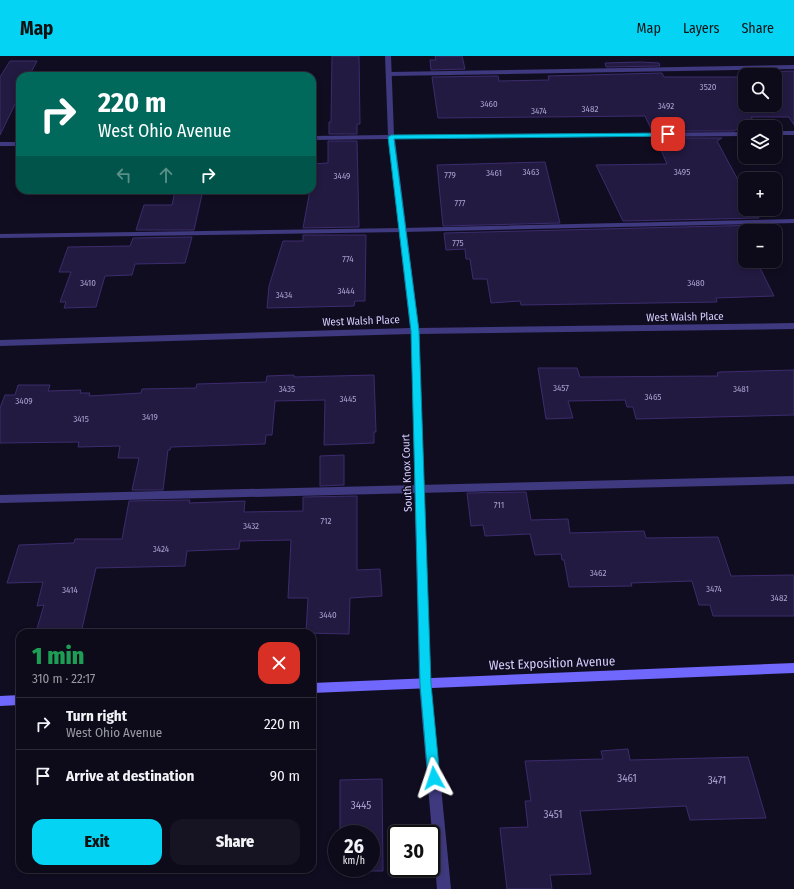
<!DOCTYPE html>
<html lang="en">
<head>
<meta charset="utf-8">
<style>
  body { margin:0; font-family:"Fira Sans Condensed",sans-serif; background:#161322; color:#f1f3f6; height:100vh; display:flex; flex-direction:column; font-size:15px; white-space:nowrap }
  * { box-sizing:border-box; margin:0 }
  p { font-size:13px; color:#9a9aa2 }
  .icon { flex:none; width:22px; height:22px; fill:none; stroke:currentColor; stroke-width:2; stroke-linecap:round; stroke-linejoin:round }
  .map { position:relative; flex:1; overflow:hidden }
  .drawer { position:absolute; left:16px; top:573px; width:300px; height:244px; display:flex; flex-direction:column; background:#0d0a19; border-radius:12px; box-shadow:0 2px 6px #0003,0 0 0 1px #2d2b38 }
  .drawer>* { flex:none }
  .banner { position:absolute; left:16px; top:16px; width:300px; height:122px; border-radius:12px; box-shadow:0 2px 6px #0003,0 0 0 1px #2d2b38; background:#00695c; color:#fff; overflow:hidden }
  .buttons { position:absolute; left:738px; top:12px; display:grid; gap:8px }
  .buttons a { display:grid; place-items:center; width:44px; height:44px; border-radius:8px; background:#0d0a19; box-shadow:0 2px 6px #0003,0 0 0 1px #2d2b38; font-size:20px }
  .speed { position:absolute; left:328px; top:769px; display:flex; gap:8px; font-size:20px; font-weight:700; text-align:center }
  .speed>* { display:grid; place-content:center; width:52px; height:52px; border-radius:50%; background:#0d0a19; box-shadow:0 2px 6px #0003,0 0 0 1px #2d2b38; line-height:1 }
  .speed small { font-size:10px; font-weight:400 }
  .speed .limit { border:2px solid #111; border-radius:6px; background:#fff; color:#111 }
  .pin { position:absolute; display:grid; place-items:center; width:34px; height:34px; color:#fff; margin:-17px; border-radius:8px; box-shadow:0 2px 6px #0006 }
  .me { position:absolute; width:44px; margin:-22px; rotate:355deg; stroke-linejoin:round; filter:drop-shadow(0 0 3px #0008) }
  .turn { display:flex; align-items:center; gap:14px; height:84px; padding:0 16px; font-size:18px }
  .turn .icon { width:52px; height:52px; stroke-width:2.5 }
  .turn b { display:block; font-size:28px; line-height:34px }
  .lanes { display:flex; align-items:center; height:38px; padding:0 16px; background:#0003; justify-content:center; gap:20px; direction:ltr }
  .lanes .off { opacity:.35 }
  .round { display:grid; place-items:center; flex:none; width:42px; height:42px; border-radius:12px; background:#161322 }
  .summary { display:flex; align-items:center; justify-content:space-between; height:68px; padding:0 16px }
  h1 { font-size:24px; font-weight:800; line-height:30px; color:#1e9e55 }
  .primary-button { display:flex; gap:8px; margin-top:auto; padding:8px 16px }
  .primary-button a { flex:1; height:46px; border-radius:12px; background:#04d3f4; color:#111; font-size:16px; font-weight:800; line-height:46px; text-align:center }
  .primary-button a+a { background:#161322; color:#f1f3f6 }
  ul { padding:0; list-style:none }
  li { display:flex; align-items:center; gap:12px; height:52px; padding:0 16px; border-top:1px solid #2d2b38 }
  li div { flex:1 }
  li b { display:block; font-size:15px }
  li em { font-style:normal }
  header { display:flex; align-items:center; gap:24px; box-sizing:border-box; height:56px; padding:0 20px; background:#04d3f4; color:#111 }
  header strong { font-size:19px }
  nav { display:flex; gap:22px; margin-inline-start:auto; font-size:14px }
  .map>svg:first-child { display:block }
  .building { fill:#231a41; stroke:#3c2c6d }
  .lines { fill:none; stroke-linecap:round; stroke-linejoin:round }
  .lane { fill:#3f397f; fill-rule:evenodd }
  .street { fill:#3f397f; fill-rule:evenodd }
  .secondary { fill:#7067fc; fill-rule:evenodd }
  .route { fill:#04d3f4; stroke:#03899f }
  .labels { text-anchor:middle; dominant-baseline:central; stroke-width:3; stroke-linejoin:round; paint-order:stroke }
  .number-label { font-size:9px; fill:#a8a1cf }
  .street-label { font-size:11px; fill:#d5cefe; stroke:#110d21 }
  .near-number-label { font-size:11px; fill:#a8a1cf }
  .near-street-label { font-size:13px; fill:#d5cefe; stroke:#110d21 }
</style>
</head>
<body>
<header>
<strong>Map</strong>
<nav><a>Map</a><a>Layers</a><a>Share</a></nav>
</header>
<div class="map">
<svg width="794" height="833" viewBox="0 0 794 833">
  <rect width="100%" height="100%" fill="#110d21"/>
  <!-- building -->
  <g class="building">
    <polygon points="332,0 359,0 360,68 357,68 357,78 329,78 329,66 331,66"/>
    <polygon points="435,0 462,0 465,13 431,14 430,4 436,4"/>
    <polygon points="10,5 37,5 29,20 20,20 20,38 0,79 0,21"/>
    <polygon points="640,6 659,7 660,10 606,11 605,7"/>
    <polygon points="794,15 794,69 789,61 751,61 753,64 734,75 652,75 645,60 438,62 432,21 498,20 499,25 549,24 548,20 662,17 664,21 745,21 745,49 775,49 775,19 762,19 760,16"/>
    <polygon points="656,82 722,82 717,85 745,137 745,153 754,153 759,162 623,165 596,109 667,108"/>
    <polygon points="328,85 357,85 359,171 303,172 310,134 312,134 312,108 328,107"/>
    <polygon points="545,106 560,167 443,170 437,109"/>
    <polygon points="179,134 203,134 194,174 136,174 144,149 172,149 175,135"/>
    <polygon points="762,169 765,175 745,175 745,205 759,205 763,211 759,210 774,240 716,242 717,246 521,249 520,245 491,247 487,223 473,223 470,203 466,203 465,193 446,194 444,177"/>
    <polygon points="303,179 366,179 365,245 355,245 354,250 267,252 269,230 283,185 303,185"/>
    <polygon points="192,181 185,207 135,208 132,219 105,220 96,251 64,252 66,246 60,246 71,216 59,216 68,191 130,190 133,182"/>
    <polygon points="538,312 577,312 580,321 718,320 717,317 720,316 794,314 794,359 636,363 633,351 627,351 625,344 568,345 573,362 546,363"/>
    <polygon points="294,319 294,321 374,319 376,376 374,376 374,387 324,389 325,344 275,345 272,379 266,379 265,388 171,391 170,394 168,394 163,434 132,434 139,402 118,402 120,390 78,391 79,386 0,387 0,352 5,339 15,339 18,329 50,329 48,335 81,334 80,337 90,337 89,340 141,337 142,333 196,332 197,328 266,326 267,320"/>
    <polygon points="344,399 344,429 320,430 320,400"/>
    <polygon points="526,436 531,464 568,463 570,477 644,475 646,482 718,481 731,520 794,519 794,560 713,560 710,549 699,549 692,525 631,527 632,530 569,531 564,504 562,504 561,498 535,499 530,478 485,480 483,469 471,470 467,437"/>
    <polygon points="357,440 357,514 380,513 382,540 350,542 349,578 306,577 308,542 288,542 291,484 240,485 239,493 187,495 185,510 96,512 81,577 36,576 44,549 37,550 43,526 7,527 19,489 74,487 75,483 122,483 129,445 190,444 189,447 245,445 244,456 303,455 303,441"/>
    <polygon points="628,693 630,704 748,701 766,762 690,764 686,750 580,755 591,818 550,819 552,833 507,833 500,772 528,771 525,745 531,745 525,705 603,703 601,695"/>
    <polygon points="382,723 383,815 346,815 347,812 371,812 371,778 348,778 349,775 340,775 340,724"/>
  </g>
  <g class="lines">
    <!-- lane -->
    <g class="lane">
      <polygon points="794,9 794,13 389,20 386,18 389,16"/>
      <polygon points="794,163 794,167 403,176 0,182 0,178 403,172"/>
      <polygon points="794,420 794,428 0,447 0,439"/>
    </g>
    <!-- street -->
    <g class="street">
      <polygon points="385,0 391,0 394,79 745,76 745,80 395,83 419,272 794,267 794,273 419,278 431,628 451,833 437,833 419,628 411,278 0,290 0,284 410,272 388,83 312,84 312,80 388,79"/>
      <rect x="775" y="75" width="19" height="4"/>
      <rect x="0" y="86" width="20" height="4"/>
    </g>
    <!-- secondary -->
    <g class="secondary">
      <polygon points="794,607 794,617 312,637 312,627"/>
      <polygon points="20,639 20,649 0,650 0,640"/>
    </g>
  </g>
  <!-- route -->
  <polygon class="route" points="668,77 670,77 670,80 394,83 419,275 431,628 440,722 438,726 434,728 430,726 428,722 420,628 411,275 388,81 391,79"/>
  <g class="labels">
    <!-- number labels -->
    <g class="number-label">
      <text x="708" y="31">3520</text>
      <text x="489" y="48">3460</text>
      <text x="666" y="50">3492</text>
      <text x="590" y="53">3482</text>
      <text x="539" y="55">3474</text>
      <text x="531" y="116">3463</text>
      <text x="682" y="116">3495</text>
      <text x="494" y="117">3461</text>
      <text x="450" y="119">779</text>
      <text x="342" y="120">3449</text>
      <text x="460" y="147">777</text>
      <text x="458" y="187">775</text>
      <text x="348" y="203">774</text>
      <text x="88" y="227">3410</text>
      <text x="696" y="227">3480</text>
      <text x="346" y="235">3444</text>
      <text x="284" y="239">3434</text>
      <text x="561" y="332">3457</text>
      <text x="287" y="333">3435</text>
      <text x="741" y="333">3481</text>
      <text x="653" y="341">3465</text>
      <text x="348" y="343">3445</text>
      <text x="24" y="345">3409</text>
      <text x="150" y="361">3419</text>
      <text x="81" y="363">3415</text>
      <text x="499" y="449">711</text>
      <text x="326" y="465">712</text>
      <text x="251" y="470">3432</text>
      <text x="161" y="493">3424</text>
      <text x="598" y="517">3462</text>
      <text x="714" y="533">3474</text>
      <text x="70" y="534">3414</text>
      <text x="779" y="542">3482</text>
      <text x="328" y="559">3440</text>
    </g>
    <!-- street labels -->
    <g class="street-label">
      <text transform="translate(685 261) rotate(-1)">West Walsh Place</text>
      <text transform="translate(361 265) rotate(-2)">West Walsh Place</text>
      <text transform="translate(407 417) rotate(-92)">South Knox Court</text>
    </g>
    <!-- near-number labels -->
    <g class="near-number-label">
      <text x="627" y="722">3461</text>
      <text x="717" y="724">3471</text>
      <text x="361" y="749">3445</text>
      <text x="553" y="758">3451</text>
    </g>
    <!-- near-street labels -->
    <g class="near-street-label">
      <text transform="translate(552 607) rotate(-2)">West Exposition Avenue</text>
    </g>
  </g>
</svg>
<div class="buttons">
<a><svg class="icon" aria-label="search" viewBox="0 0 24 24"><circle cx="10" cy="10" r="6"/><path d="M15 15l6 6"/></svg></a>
<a><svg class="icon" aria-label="layers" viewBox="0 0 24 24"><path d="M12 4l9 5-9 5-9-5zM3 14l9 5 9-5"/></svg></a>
<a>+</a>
<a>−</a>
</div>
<div class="speed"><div>26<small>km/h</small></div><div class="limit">30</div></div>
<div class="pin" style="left:668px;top:78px;background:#d93025"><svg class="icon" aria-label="arrive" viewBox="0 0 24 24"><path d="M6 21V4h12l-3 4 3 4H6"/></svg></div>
<svg class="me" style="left:434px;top:722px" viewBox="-20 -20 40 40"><path d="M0-17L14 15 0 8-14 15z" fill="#04d3f4" stroke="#fff" stroke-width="4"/></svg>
<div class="banner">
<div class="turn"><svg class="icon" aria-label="right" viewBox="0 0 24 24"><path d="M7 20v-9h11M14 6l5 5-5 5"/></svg><div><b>220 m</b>West Ohio Avenue</div></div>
<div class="lanes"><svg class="icon off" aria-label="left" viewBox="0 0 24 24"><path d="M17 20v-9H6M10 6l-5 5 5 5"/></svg><svg class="icon off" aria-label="ahead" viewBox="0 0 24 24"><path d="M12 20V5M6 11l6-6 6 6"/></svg><svg class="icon" aria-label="right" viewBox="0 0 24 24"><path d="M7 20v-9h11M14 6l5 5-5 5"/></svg></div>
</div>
<section class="drawer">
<div class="summary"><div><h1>1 min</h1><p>310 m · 22:17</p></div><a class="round" style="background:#d93025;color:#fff"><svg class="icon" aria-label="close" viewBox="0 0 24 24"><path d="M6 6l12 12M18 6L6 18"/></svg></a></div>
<ul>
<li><svg class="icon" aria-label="right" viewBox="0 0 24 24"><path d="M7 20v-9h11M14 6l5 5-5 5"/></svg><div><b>Turn right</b><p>West Ohio Avenue</p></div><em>220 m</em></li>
<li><svg class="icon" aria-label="arrive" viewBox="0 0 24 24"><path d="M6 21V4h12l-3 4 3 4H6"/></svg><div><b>Arrive at destination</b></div><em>90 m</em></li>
</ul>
<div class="primary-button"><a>Exit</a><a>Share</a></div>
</section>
</div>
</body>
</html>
